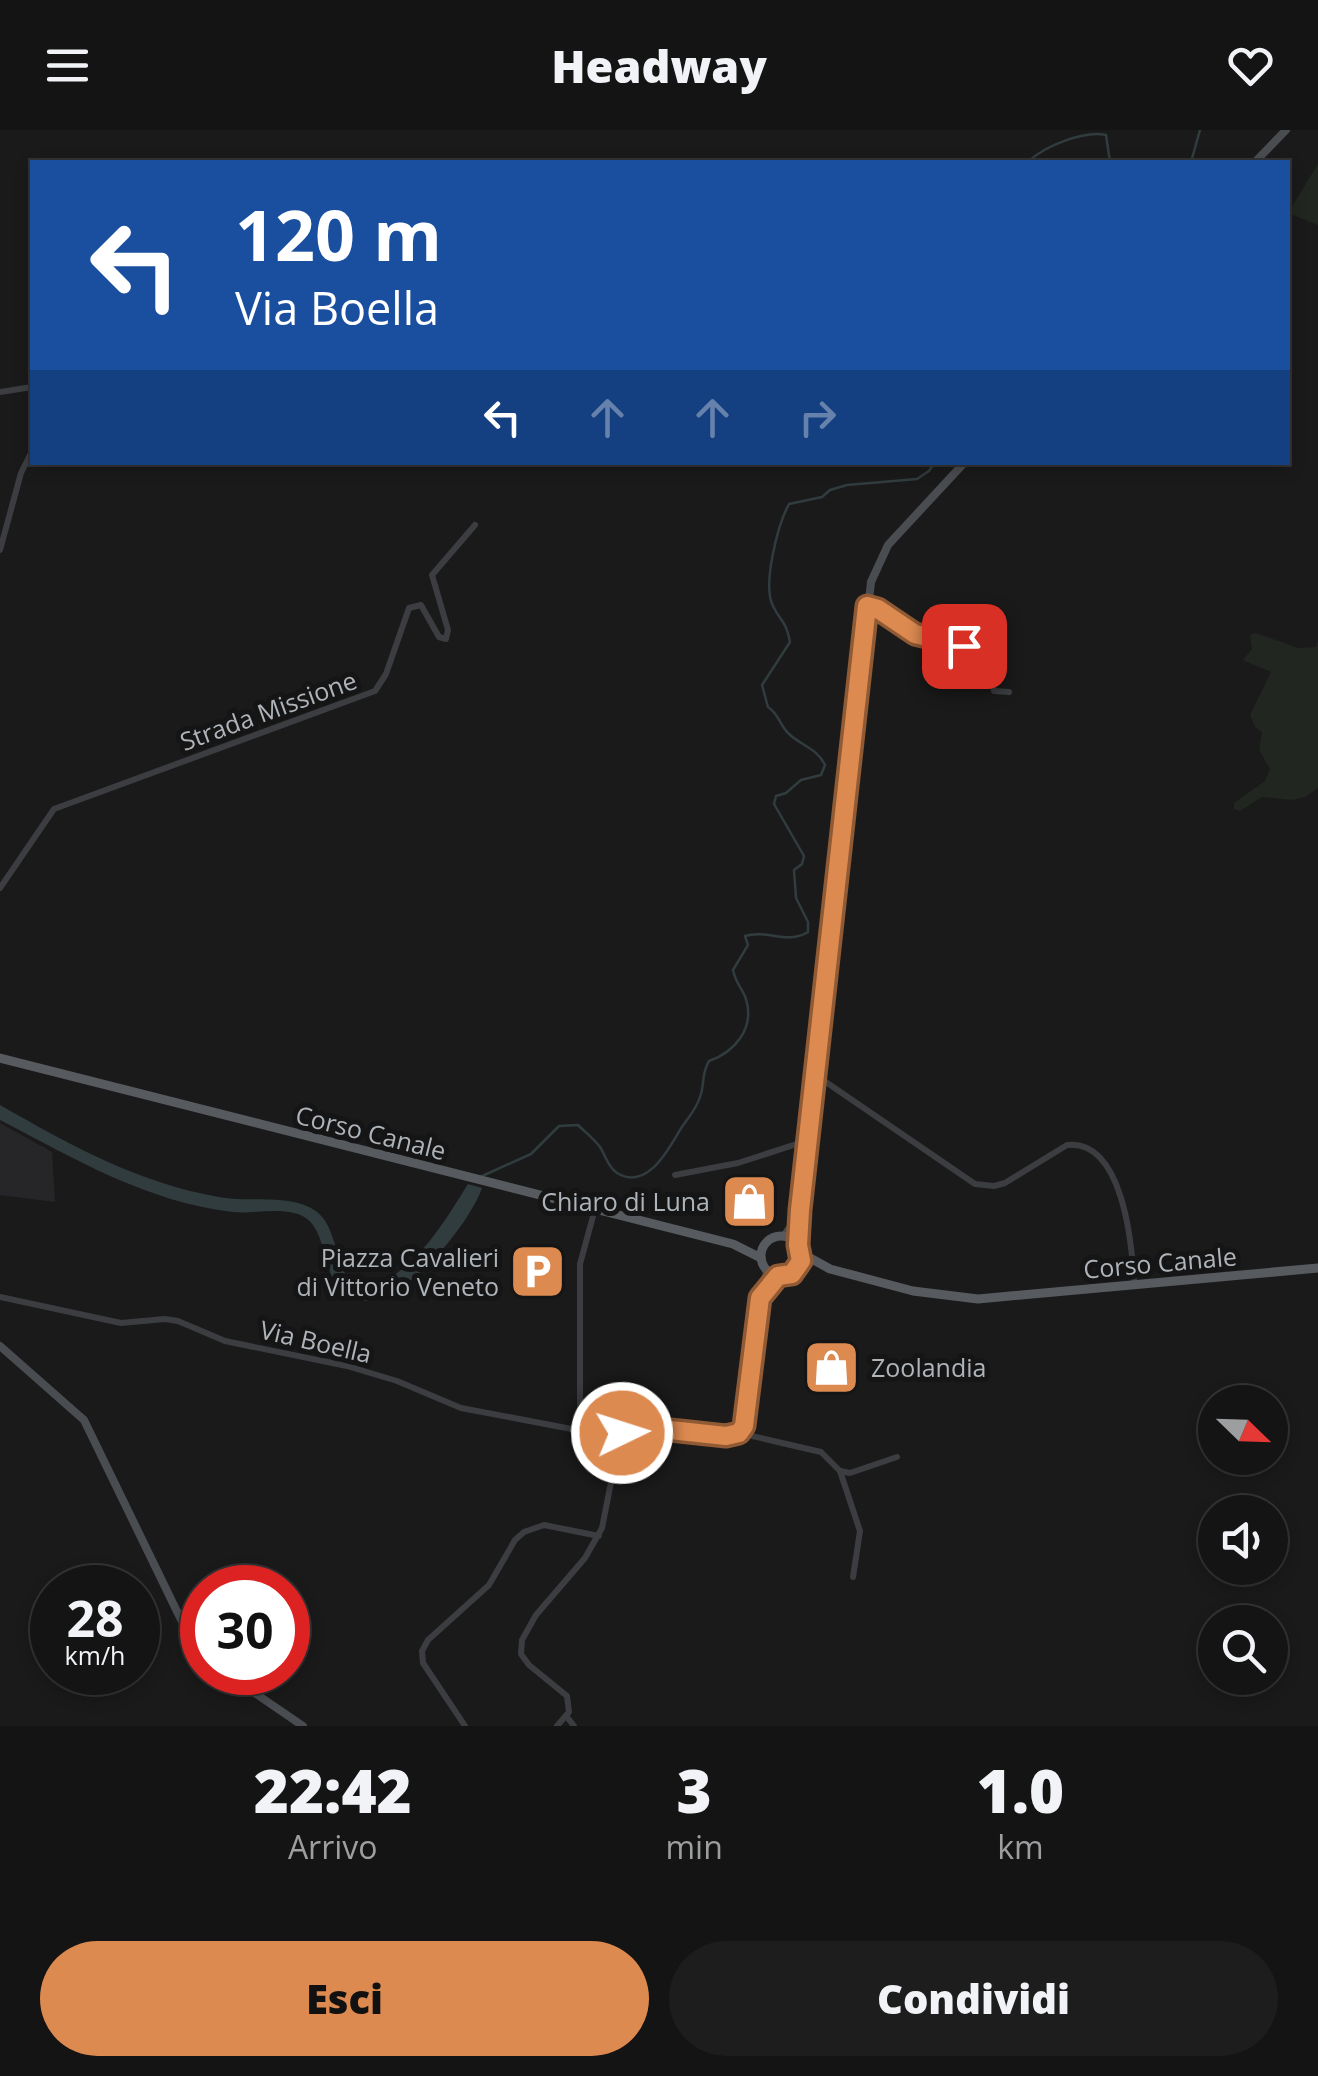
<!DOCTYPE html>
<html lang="it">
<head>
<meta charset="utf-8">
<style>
  body { margin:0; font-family:"Open Sans",sans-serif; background:#1d1d1d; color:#f1f3f6; height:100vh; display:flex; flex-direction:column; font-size:38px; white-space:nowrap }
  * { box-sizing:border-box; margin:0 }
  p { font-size:32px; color:#9d9ea0 }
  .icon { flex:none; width:55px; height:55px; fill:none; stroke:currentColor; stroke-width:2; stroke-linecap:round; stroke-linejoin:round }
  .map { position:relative; height:1596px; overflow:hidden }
  .details { display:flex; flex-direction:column; background:#141414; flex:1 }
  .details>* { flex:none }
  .guide { position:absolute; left:30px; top:30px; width:1260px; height:305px; border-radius:0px; box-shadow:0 5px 15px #0003,0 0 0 2px #333334; background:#1a4fa0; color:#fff; overflow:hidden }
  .needle { width:65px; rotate:113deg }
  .tools { position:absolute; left:1198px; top:1255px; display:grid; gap:20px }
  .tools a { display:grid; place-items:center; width:90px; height:90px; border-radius:50%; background:#141414; box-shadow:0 5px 15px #0003,0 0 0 2px #333334; font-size:50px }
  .speed { position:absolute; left:30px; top:1435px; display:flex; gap:20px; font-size:50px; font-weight:700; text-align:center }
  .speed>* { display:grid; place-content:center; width:130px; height:130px; border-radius:50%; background:#141414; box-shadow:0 5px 15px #0003,0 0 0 2px #333334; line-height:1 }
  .speed small { font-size:25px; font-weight:400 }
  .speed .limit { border:15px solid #d22; background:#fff; color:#111 }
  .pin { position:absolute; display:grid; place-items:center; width:85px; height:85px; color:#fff; margin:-42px; border-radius:20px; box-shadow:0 5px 15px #0006 }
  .me { position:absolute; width:110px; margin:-55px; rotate:86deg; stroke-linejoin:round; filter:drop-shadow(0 0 8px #0008) }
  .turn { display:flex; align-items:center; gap:35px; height:210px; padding:0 40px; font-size:45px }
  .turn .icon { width:130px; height:130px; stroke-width:2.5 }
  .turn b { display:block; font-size:70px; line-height:85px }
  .lanes { display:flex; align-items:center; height:95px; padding:0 40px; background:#0003; justify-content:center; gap:50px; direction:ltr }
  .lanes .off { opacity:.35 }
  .eta { display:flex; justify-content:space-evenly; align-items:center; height:170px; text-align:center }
  .eta b { font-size:60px; font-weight:800; line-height:70px }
  .primary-button { display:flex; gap:20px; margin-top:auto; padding:20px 40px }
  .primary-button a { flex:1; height:115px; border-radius:60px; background:#dd8a50; color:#111; font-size:40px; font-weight:800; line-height:115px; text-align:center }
  .primary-button a+a { background:#1d1d1d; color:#f1f3f6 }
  header { display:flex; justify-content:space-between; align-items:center; height:130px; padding:0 40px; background:#141414; font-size:45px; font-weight:800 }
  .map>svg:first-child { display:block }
  .built { fill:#262628 }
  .green { fill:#212620 }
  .water { fill:#313c3e }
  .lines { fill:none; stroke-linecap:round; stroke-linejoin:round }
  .stream { stroke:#313c3e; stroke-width:2.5 }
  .street { stroke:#3b3d40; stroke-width:6 }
  .secondary { stroke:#494c50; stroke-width:8 }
  .primary { stroke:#575b5f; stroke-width:9 }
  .route-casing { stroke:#905a34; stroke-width:25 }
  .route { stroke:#dd8a50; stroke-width:18 }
  .labels { text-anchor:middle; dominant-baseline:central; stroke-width:10; stroke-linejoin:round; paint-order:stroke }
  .street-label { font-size:25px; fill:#aeb4b9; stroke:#151516 }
  .poi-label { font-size:25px; fill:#aeb4b9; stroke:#151516; text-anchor:end }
</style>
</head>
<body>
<header><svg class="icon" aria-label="menu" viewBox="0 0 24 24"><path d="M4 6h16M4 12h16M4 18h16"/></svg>Headway<svg class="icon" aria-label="heart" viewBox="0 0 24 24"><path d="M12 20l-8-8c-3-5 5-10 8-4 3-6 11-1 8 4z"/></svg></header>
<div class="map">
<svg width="1318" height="1596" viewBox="0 0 1318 1596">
  <rect width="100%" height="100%" fill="#1a1a1b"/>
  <!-- built -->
  <polygon class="built" points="0,993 52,1022 55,1072 0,1065"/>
  <!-- green -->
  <g class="green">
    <polygon points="1318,34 1318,95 1288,83"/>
    <polygon points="1256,503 1298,518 1316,517 1318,510 1318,658 1305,667 1292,670 1262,667 1240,681 1234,679 1234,673 1265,651 1270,639 1259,620 1262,602 1255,597 1250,585 1271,542 1243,530 1252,519 1250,505"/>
  </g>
  <!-- water -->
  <path class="water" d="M0,975C70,1015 138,1053 219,1067C248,1073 292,1063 317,1082C338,1098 334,1137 354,1156C405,1161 444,1092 468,1054L482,1058C469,1095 402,1179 358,1170C314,1160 336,1092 294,1083C274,1078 253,1084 233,1082C147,1072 75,1029 0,990Z"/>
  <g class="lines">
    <!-- stream -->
    <g class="stream">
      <path d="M1028,32C1044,16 1085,0 1106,5L1110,32"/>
      <polyline points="1191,32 1200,0"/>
      <path d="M480,1047L531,1024L559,996L578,995C585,1002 594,1009 600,1017C606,1026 607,1036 617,1043C647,1061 668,1020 680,1000C687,989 696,980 700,967C705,954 701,944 709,931C735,922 755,898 746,869C742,858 735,852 733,840L748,815L745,806C766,799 788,815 808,802V792L796,768L794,740L802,734L804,726L774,674L776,666L786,663L801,650L821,645L825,635C817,618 801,616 788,603C779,594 779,584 768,577L762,555L790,512C785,488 781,493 773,476C762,455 778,394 789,374L822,367L830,360L847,355L917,349L929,341L935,332"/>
    </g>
    <!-- street -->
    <g class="street">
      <polyline points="0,262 32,257"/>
      <polyline points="0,420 21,343 32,321"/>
      <polyline points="868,477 926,508 986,518 994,561 1009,562"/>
      <polyline points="0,758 54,679 375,561 386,544 409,478 421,475 439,507 446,509 448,500 432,445 475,395"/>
      <path d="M817,946L975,1054L994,1056L1005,1053L1067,1015C1123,1009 1132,1114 1134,1153"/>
      <polyline points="675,1045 738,1033 809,1010"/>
      <polyline points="764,1163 778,1146"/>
      <polyline points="0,1167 121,1193 165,1189 178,1191 225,1211 347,1236 397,1251 461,1278 598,1304 622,1303 633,1296 726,1306 739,1303 821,1322 840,1341 850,1343 897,1327"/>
      <polyline points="580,1301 580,1134 595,1079"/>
      <polyline points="739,1303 747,1286 766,1139"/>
      <polyline points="840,1341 860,1401 853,1447"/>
      <polyline points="567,1587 574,1596"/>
      <polyline points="465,1596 423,1533 422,1521 428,1510 489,1455 515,1410 524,1402 544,1395 599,1406"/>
      <polyline points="557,1596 569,1582 567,1566 529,1535 521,1524 522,1510 536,1485 585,1428 602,1398 629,1261"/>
    </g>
    <!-- secondary -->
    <g class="secondary">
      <polyline points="1255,32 1286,0"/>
      <polyline points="784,1106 797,1088"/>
      <polyline points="798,1115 871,452 888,415 965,332"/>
      <polyline points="0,1216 84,1290 187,1502 202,1524"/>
      <polyline points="224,1542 303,1596"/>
    </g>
    <!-- primary -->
    <g class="primary">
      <polyline points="0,928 733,1114 761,1128"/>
      <circle cx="781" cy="1126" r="20"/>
      <polyline points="801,1123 830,1139 913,1161 978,1169 1318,1138"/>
    </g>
  </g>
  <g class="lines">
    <defs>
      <polyline id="route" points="622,1303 633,1296 726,1306 739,1303 744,1296 760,1168 778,1146 792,1144 801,1131 798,1115 800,1080 867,476 878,479 915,504 964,516"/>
    </defs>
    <!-- route casing -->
    <use href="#route" class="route-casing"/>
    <!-- route -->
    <use href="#route" class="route"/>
  </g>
  <!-- icons -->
  <defs>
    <symbol id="shop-square" viewBox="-11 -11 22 22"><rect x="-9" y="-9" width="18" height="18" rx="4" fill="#dd8a50" stroke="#151516"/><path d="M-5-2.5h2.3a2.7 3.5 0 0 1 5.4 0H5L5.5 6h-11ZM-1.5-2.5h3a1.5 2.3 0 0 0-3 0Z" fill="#fff"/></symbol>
    <symbol id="parking-square" viewBox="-11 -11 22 22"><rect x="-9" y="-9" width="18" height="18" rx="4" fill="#dd8a50" stroke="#151516"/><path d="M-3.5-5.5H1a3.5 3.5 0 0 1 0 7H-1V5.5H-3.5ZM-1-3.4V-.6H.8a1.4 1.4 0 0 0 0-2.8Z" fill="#fff"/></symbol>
  </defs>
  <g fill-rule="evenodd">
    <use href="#shop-square" x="718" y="1040" width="63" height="63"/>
    <use href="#parking-square" x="506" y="1110" width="63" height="63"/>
    <use href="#shop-square" x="800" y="1206" width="63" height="63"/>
  </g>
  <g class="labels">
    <!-- street labels -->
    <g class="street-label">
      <text transform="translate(268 580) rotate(-20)">Strada Missione</text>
      <text transform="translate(371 1002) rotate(14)">Corso Canale</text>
      <text transform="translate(1160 1132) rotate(-5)">Corso Canale</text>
      <text transform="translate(316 1211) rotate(13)">Via Boella</text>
    </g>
    <!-- poi labels -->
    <g class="poi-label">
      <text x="710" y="1071">Chiaro di Luna</text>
      <text x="499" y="1127">Piazza Cavalieri<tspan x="499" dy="29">di Vittorio Veneto</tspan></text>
      <text x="871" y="1237" text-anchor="start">Zoolandia</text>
    </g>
  </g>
</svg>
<div class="tools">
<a><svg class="needle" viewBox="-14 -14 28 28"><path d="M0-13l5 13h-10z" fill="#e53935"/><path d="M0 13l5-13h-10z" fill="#9d9ea0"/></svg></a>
<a><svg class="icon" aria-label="sound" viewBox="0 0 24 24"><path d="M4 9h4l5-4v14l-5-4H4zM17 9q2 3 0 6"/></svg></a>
<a><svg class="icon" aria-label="search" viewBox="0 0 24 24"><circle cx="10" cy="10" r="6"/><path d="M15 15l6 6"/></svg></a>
</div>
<div class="speed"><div>28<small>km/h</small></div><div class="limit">30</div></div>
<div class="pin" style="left:964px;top:516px;background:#d93025"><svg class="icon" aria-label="arrive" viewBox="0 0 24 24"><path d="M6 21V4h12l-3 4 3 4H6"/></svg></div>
<svg class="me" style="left:622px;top:1303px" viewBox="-20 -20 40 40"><circle r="17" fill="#dd8a50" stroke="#fff" stroke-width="3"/><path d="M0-11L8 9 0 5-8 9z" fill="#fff"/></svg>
<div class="guide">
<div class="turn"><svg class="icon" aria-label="left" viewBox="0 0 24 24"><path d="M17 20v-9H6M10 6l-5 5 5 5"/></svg><div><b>120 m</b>Via Boella</div></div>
<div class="lanes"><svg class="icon" aria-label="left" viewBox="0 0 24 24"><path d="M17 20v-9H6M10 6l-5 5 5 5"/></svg><svg class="icon off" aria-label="ahead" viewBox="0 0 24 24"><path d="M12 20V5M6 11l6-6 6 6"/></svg><svg class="icon off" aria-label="ahead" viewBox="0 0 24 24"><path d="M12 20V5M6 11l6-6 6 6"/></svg><svg class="icon off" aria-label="right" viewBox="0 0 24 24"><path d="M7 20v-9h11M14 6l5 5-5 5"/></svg></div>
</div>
</div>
<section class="details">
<div class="eta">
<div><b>22:42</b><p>Arrivo</p></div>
<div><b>3</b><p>min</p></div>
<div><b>1.0</b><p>km</p></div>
</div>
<div class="primary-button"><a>Esci</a><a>Condividi</a></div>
</section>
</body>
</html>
